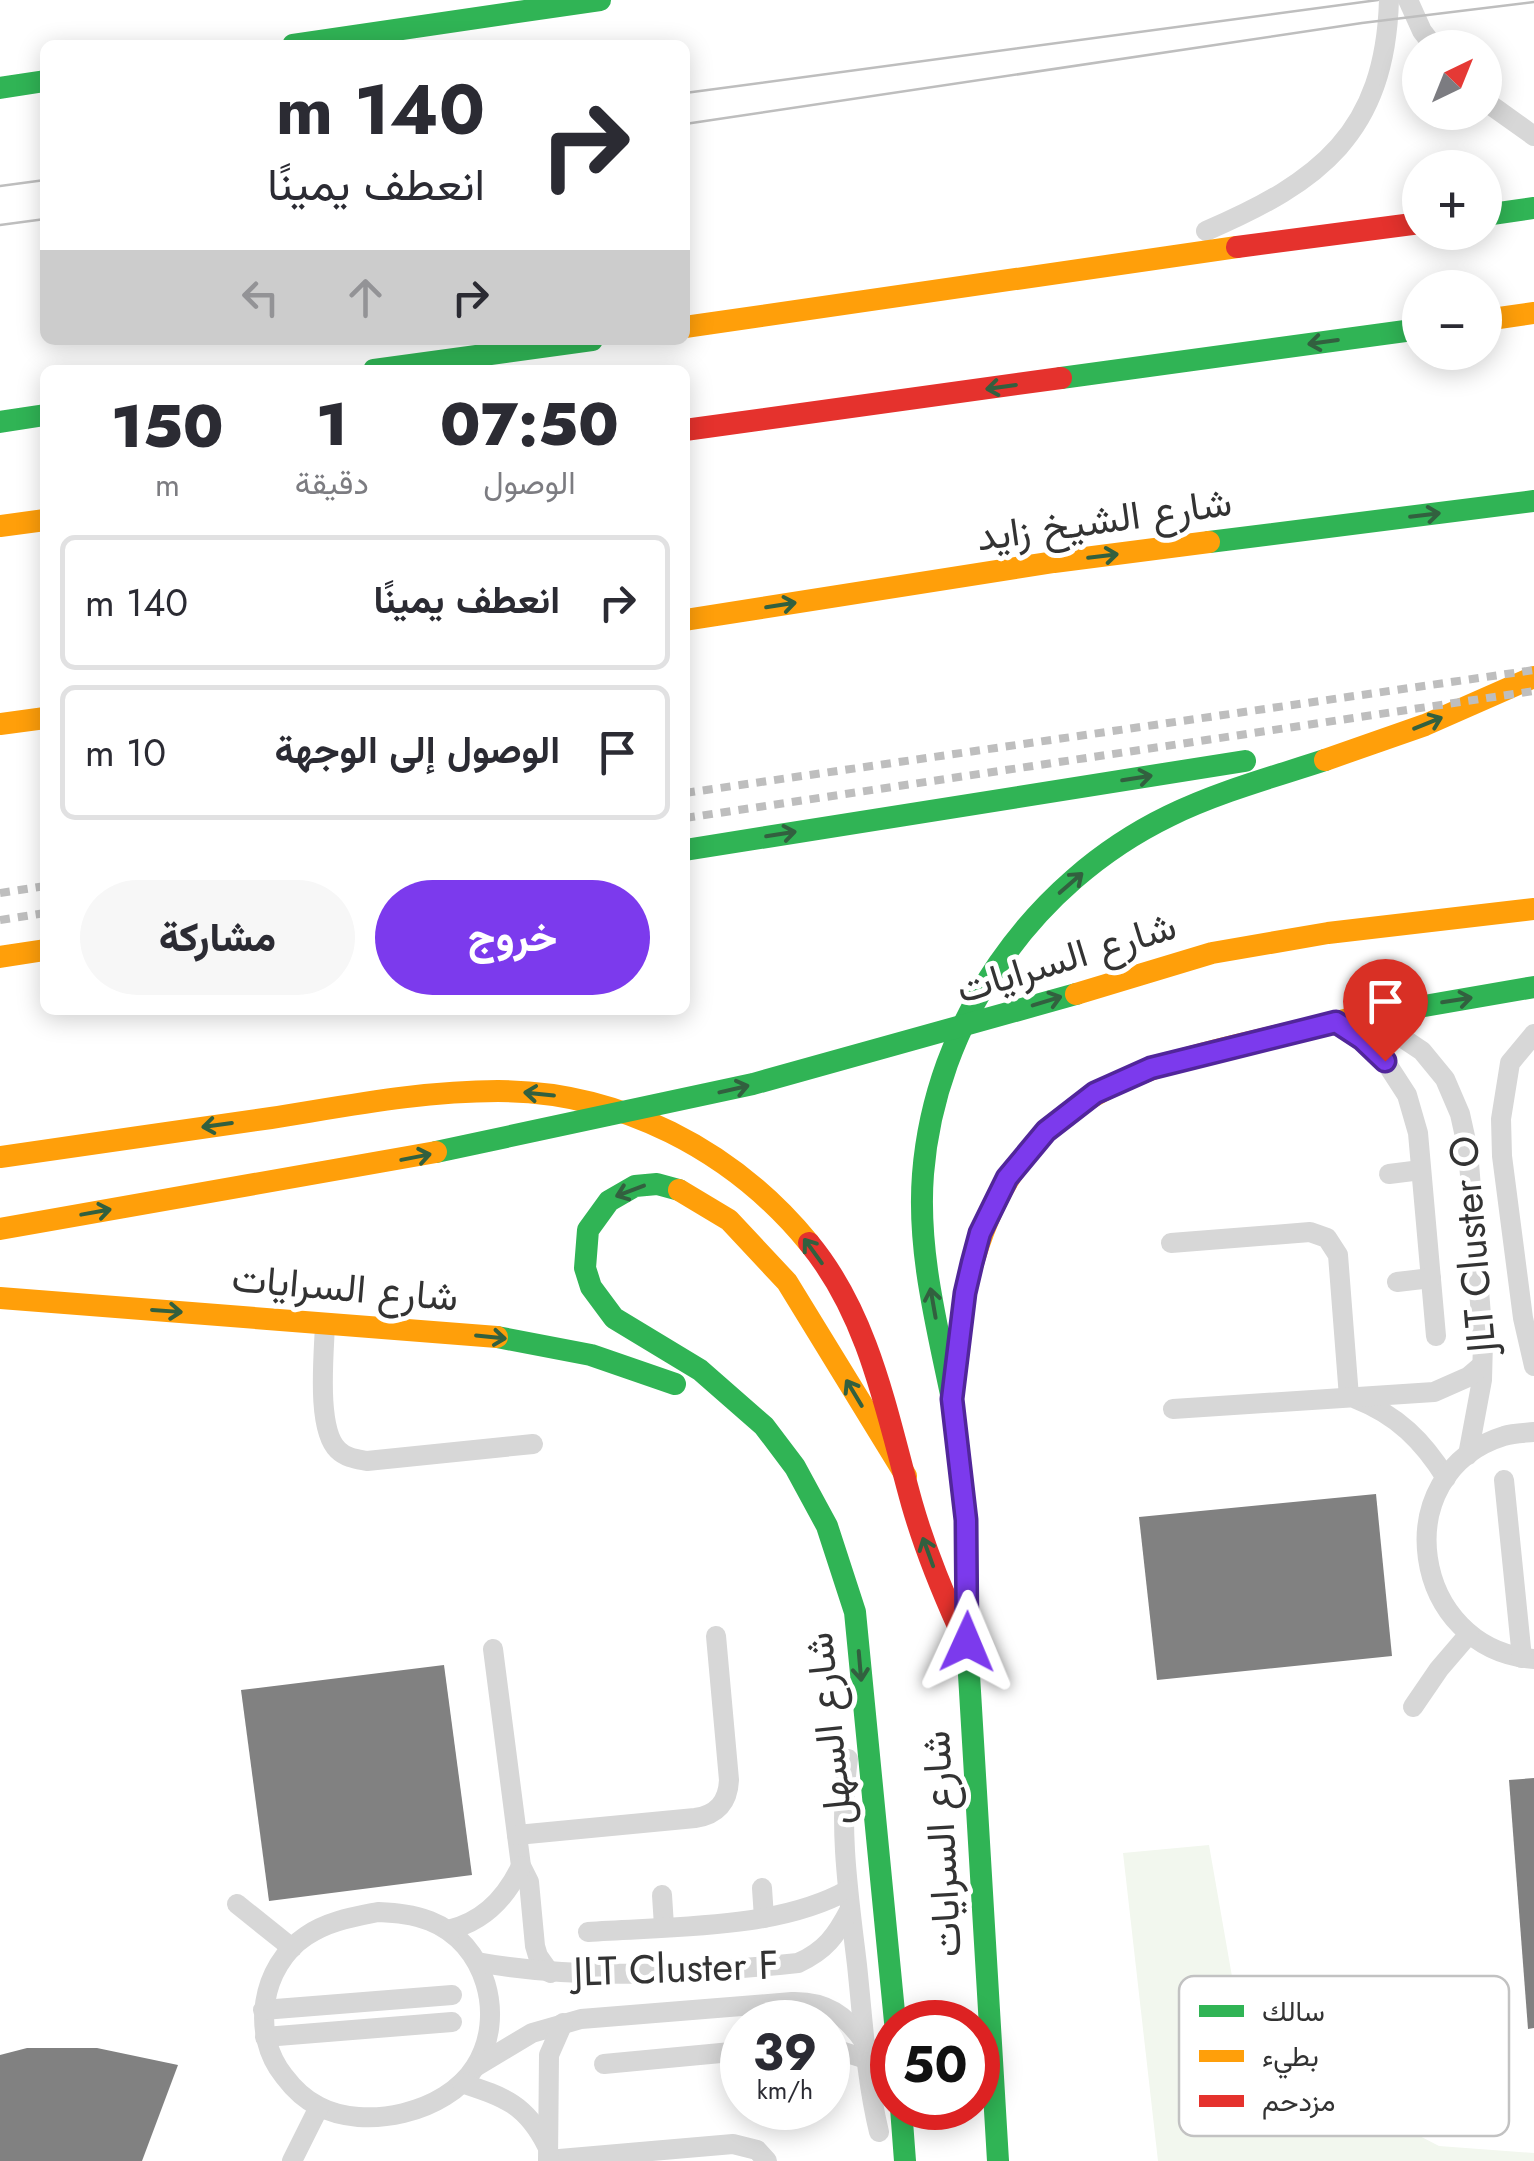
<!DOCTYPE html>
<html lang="ar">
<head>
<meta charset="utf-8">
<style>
  body { margin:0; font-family:Jost,Vazirmatn,sans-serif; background:#f7f7f7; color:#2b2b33; direction:rtl; height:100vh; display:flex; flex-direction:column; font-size:38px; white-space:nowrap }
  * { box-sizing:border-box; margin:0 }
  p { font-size:32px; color:#7c7c81 }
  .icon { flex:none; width:55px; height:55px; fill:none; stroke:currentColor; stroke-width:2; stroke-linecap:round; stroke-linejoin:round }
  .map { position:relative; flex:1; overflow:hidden; direction:ltr }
  .panel { position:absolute; left:40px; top:365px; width:650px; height:650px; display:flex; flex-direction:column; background:#fff; border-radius:15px; box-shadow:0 5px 25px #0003; direction:rtl }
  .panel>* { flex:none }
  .hud { position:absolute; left:40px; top:40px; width:650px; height:305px; border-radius:15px; box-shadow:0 5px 25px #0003; direction:rtl; background:#fff; color:#2b2b33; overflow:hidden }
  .needle { width:65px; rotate:43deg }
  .fabs { position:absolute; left:1402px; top:30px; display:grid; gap:20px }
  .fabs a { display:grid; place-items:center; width:100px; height:100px; border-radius:50%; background:#fff; box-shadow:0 5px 25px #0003; font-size:50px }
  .speed { position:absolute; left:720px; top:2000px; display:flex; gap:20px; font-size:50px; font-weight:700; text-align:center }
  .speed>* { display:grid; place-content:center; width:130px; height:130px; border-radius:50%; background:#fff; box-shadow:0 5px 25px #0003; line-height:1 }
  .speed small { font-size:25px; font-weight:400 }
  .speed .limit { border:15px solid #d22; background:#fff; color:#111 }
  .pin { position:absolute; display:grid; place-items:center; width:85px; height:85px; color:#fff; margin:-102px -42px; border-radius:50% 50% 50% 0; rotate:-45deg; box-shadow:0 0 10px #0007 }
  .pin .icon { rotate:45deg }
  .me { position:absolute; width:110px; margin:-55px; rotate:1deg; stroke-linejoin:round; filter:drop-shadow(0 0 8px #0008) }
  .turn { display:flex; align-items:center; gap:35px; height:210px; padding:0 40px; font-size:45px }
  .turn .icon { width:130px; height:130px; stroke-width:2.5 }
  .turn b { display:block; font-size:70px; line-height:85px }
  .lanes { display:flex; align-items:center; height:95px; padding:0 40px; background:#0003; justify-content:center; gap:50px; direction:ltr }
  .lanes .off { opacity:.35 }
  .eta { display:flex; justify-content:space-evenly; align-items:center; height:170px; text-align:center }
  .eta b { font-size:60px; font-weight:800; line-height:70px }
  .primary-button { display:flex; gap:20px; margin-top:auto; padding:20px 40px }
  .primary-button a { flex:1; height:115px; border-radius:60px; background:#7c3aed; color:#fff; font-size:40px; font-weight:800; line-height:115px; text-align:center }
  .primary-button a+a { background:#f7f7f7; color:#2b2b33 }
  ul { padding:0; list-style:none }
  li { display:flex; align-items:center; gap:30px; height:135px; margin:0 20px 15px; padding:0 20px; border:5px solid #e1e1e2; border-radius:15px }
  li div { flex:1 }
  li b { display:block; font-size:38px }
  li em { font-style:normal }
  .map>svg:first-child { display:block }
  .green { fill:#f2f7ee }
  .building { fill:#818181 }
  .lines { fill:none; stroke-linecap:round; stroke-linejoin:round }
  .lane { stroke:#d7d7d7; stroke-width:20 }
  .fast { stroke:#30b455; stroke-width:22 }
  .slow { stroke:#ff9f0a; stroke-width:22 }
  .jam { stroke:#e5322d; stroke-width:22 }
  .tram { stroke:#bebebe; stroke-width:2.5 }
  .rail { stroke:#bebebe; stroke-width:8; stroke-dasharray:10 8; stroke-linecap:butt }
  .fast-bridge { stroke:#30b455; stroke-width:22 }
  .slow-bridge { stroke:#ff9f0a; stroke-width:22 }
  .oneway { stroke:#32603f }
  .route-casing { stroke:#51269a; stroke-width:25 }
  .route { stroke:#7c3aed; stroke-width:18 }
  .labels { text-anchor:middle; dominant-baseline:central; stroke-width:10; stroke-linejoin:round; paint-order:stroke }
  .street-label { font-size:40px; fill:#333; stroke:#fff }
  .key { fill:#fff; stroke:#c2c2c2; stroke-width:2.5 }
  .key-label { font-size:28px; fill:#333 }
</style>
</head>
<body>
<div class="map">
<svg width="1534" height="2161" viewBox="0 0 1534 2161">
  <rect width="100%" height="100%" fill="#fff"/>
  <!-- green -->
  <polygon class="green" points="1209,1845 1244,2045 1439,2146 1534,2153 1534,2161 1158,2161 1123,1853"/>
  <!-- building -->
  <g class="building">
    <polygon points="1376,1494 1392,1656 1157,1680 1139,1517"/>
    <polygon points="444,1665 472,1875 269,1901 241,1690"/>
    <polygon points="1534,1778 1534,2028 1528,2029 1509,1780"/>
    <polygon points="27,2048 97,2048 178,2065 142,2161 0,2161 0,2055"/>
  </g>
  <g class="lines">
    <!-- lane -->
    <g class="lane">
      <polyline points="1408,0 1422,31 1435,48"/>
      <polyline points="1485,101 1534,136"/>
      <path d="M1206,231C1320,182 1385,133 1389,0"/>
      <polyline points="1380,1023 1422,1051 1445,1079 1460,1114 1468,1150 1483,1341 1482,1380 1468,1455"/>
      <polyline points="1346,1029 1362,1039 1385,1061 1407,1095 1418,1133 1436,1336"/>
      <polyline points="1534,1034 1510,1063 1501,1119 1502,1156 1523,1318 1534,1366"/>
      <polyline points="1389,1174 1421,1170"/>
      <polyline points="1171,1243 1310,1232 1327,1238 1338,1255 1349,1397"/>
      <polyline points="1397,1282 1431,1278"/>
      <path d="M325,1324C324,1354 316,1429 338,1450C346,1458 357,1459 367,1461L533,1444"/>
      <path d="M1356,1399C1397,1415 1423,1441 1446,1478"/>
      <polyline points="1173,1409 1434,1392 1468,1377 1482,1365"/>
      <path d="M1534,1432C1524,1433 1513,1433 1504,1436C1384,1473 1411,1650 1534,1659"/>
      <polyline points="1504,1480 1522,1658"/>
      <polyline points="493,1649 521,1866 529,1882 535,1946 538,1956 550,1973"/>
      <polyline points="1413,1707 1439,1669 1469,1634"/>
      <path d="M848,1759C838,1827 849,1898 857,1965C863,2021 866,2078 879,2132"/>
      <path d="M517,1835L695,1818C717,1815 728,1802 729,1780L716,1636"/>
      <polyline points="762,1888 764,1918"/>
      <polyline points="662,1895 664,1926"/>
      <polyline points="237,1904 292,1948"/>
      <path d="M378,1912C395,1913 413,1914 430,1921C486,1943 507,2017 475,2067C446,2113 365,2131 318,2106C304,2099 293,2088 284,2076C250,2034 261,1966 306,1936C328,1921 353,1917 378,1912Z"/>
      <path d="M448,1930C483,1922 506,1898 521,1866"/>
      <path d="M588,1932C669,1926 777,1930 848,1890"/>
      <path d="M477,1962C582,1981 692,1974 798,1963C825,1951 836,1936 850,1909"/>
      <polyline points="263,2010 452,1995"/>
      <polyline points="265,2037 452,2022"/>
      <polyline points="828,2047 866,2059"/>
      <polyline points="604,2064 742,2051"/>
      <path d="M477,2066L532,2033L581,2019L792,2002C826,2001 846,2015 865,2043"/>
      <path d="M462,2083C504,2097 526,2104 547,2146"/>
      <polyline points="548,2160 733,2144 757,2150 767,2161"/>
      <polyline points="292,2161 319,2107"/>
      <polyline points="548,2161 549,2055 563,2023"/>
    </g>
    <!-- fast -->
    <g class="fast">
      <polyline points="293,45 600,0"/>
      <polyline points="0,88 45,81"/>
      <polyline points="1485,215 1534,208"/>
      <polyline points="374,370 592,340"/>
      <polyline points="1061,378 1420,329"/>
      <polyline points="0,422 45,415"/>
      <polyline points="1209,542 1534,501"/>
      <polyline points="685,850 1245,761"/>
      <polyline points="1349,1019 1534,987"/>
      <polyline points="679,1190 657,1184 635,1186 609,1201 588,1230 585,1268 591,1287 614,1318 700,1370 764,1426 795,1467 827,1526 855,1612 895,2022"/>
      <polyline points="965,1295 952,1399 966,1519 967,1641 998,2161"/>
      <polyline points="497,1337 591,1355 675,1384"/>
      <path d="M952,1399C937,1326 917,1250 923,1174C935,1023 1031,883 1169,816C1218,792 1273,777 1325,760"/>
      <polyline points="901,2108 905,2161"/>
    </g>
    <!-- slow -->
    <g class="slow">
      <polyline points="1485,320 1534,313"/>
      <polyline points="685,327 1237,247"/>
      <polyline points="0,526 45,520"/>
      <polyline points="685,620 1054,562 1209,542"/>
      <polyline points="0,724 45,718"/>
      <polyline points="1325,760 1425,725 1534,677"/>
      <polyline points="0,957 45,950"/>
      <path d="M0,1157C90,1144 181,1131 271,1118C347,1106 422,1091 498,1091C619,1091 733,1150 809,1243"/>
      <polyline points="679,1190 729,1220 787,1282 906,1476"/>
      <path d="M965,1295C1014,1071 1159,1065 1349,1019"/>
      <polyline points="0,1298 497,1337"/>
    </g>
    <!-- jam -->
    <g class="jam">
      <polyline points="1237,247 1420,223"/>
      <polyline points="685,430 1061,378"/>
      <path d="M809,1243C870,1317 887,1415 912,1504C924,1546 940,1586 958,1626"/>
    </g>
    <!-- tram -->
    <g class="tram">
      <polyline points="685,93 1378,0"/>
      <polyline points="685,124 1362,23 1534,2"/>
      <polyline points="0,186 45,180"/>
      <polyline points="0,225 45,219"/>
    </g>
    <!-- rail -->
    <g class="rail">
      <polyline points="685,793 1534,670"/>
      <polyline points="685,818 1534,691"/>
      <polyline points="0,893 45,886"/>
      <polyline points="0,920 45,913"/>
    </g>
    <!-- fast-bridge -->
    <polyline class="fast-bridge" points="436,1152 753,1084 1076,994"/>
    <!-- slow-bridge -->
    <g class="slow-bridge">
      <polyline points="1076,994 1212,953 1328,933 1534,909"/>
      <polyline points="0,1229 436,1152"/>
    </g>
  </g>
  <!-- one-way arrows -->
  <defs><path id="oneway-shaft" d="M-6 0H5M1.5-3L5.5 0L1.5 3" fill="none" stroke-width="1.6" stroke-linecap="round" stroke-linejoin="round" transform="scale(2.5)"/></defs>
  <g class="oneway">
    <use href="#oneway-shaft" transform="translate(1323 342) rotate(172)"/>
    <use href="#oneway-shaft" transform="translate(1001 387) rotate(172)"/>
    <use href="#oneway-shaft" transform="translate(1425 515) rotate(-7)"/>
    <use href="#oneway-shaft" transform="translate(1103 556) rotate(-7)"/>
    <use href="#oneway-shaft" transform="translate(781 605) rotate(-9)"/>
    <use href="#oneway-shaft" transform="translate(1428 723) rotate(-22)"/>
    <use href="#oneway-shaft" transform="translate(1137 778) rotate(-9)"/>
    <use href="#oneway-shaft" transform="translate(781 834) rotate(-9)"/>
    <use href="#oneway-shaft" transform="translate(1071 883) rotate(-41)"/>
    <use href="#oneway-shaft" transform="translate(1457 1000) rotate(-9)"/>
    <use href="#oneway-shaft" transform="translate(1047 1001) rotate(-17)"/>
    <use href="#oneway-shaft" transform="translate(734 1089) rotate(-13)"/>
    <use href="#oneway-shaft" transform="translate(539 1094) rotate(-174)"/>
    <use href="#oneway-shaft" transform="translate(217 1125) rotate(172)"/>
    <use href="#oneway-shaft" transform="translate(416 1157) rotate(-11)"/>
    <use href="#oneway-shaft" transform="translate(630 1191) rotate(159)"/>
    <use href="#oneway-shaft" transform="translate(96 1212) rotate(-10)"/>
    <use href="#oneway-shaft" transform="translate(813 1251) rotate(-126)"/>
    <use href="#oneway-shaft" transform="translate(933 1303) rotate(-100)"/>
    <use href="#oneway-shaft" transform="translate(167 1311) rotate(4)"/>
    <use href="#oneway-shaft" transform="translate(491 1337) rotate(6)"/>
    <use href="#oneway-shaft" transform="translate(854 1393) rotate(-121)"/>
    <use href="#oneway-shaft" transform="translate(928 1552) rotate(-110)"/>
    <use href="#oneway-shaft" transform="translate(860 1666) rotate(85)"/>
  </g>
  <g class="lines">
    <defs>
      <polyline id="route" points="967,1642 966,1520 952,1399 965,1293 972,1263 980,1233 1007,1178 1046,1131 1095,1093 1151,1068 1336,1022 1362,1039 1385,1061"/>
    </defs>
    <!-- route casing -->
    <use href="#route" class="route-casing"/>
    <!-- route -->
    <use href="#route" class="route"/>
  </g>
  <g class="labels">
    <!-- street labels -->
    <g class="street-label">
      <text transform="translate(1104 519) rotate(-8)">شارع الشيخ زايد</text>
      <text transform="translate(1066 957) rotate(-17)">شارع السرايات</text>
      <text transform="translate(1472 1244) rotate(-95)">JLT Cluster O</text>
      <text transform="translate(345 1287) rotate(5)">شارع السرايات</text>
      <text transform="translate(828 1729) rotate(-96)">شارع السهل</text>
      <text transform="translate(941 1844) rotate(-93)">شارع السرايات</text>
      <text transform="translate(676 1968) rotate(-2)">JLT Cluster F</text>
    </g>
  </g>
  <!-- legend -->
  <rect x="1179" y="1976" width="330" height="160" rx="15" class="key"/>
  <rect x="1199" y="2005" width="45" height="12" fill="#30b455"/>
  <rect x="1199" y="2050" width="45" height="12" fill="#ff9f0a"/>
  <rect x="1199" y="2095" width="45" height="12" fill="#e5322d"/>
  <g class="key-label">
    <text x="1262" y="2021">سالك</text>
    <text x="1262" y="2066">بطيء</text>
    <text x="1262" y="2111">مزدحم</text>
  </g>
</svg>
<div class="fabs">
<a><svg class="needle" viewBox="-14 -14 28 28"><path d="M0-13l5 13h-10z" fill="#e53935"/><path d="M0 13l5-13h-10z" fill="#7c7c81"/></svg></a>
<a>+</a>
<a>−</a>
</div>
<div class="speed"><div>39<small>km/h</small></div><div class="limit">50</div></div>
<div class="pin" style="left:1385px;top:1061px;background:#d93025"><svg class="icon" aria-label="arrive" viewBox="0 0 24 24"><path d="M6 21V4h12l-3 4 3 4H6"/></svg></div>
<svg class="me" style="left:967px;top:1642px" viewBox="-20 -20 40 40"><path d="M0-17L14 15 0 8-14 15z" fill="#7c3aed" stroke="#fff" stroke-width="4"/></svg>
<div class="hud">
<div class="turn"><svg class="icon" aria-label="right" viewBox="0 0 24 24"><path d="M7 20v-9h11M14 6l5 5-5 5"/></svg><div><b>140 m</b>انعطف يمينًا</div></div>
<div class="lanes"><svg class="icon off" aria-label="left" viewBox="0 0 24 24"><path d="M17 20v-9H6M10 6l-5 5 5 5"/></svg><svg class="icon off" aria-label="ahead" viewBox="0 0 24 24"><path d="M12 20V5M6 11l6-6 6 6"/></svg><svg class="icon" aria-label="right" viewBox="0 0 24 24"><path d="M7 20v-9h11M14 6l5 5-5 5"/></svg></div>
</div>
<section class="panel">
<div class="eta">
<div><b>07:50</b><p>الوصول</p></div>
<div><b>1</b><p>دقيقة</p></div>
<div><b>150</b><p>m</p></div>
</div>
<ul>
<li><svg class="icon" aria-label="right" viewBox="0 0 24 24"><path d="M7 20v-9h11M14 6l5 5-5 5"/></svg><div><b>انعطف يمينًا</b></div><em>140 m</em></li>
<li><svg class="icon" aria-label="arrive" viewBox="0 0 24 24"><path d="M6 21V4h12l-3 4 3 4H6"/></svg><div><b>الوصول إلى الوجهة</b></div><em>10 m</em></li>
</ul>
<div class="primary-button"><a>خروج</a><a>مشاركة</a></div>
</section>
</div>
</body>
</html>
